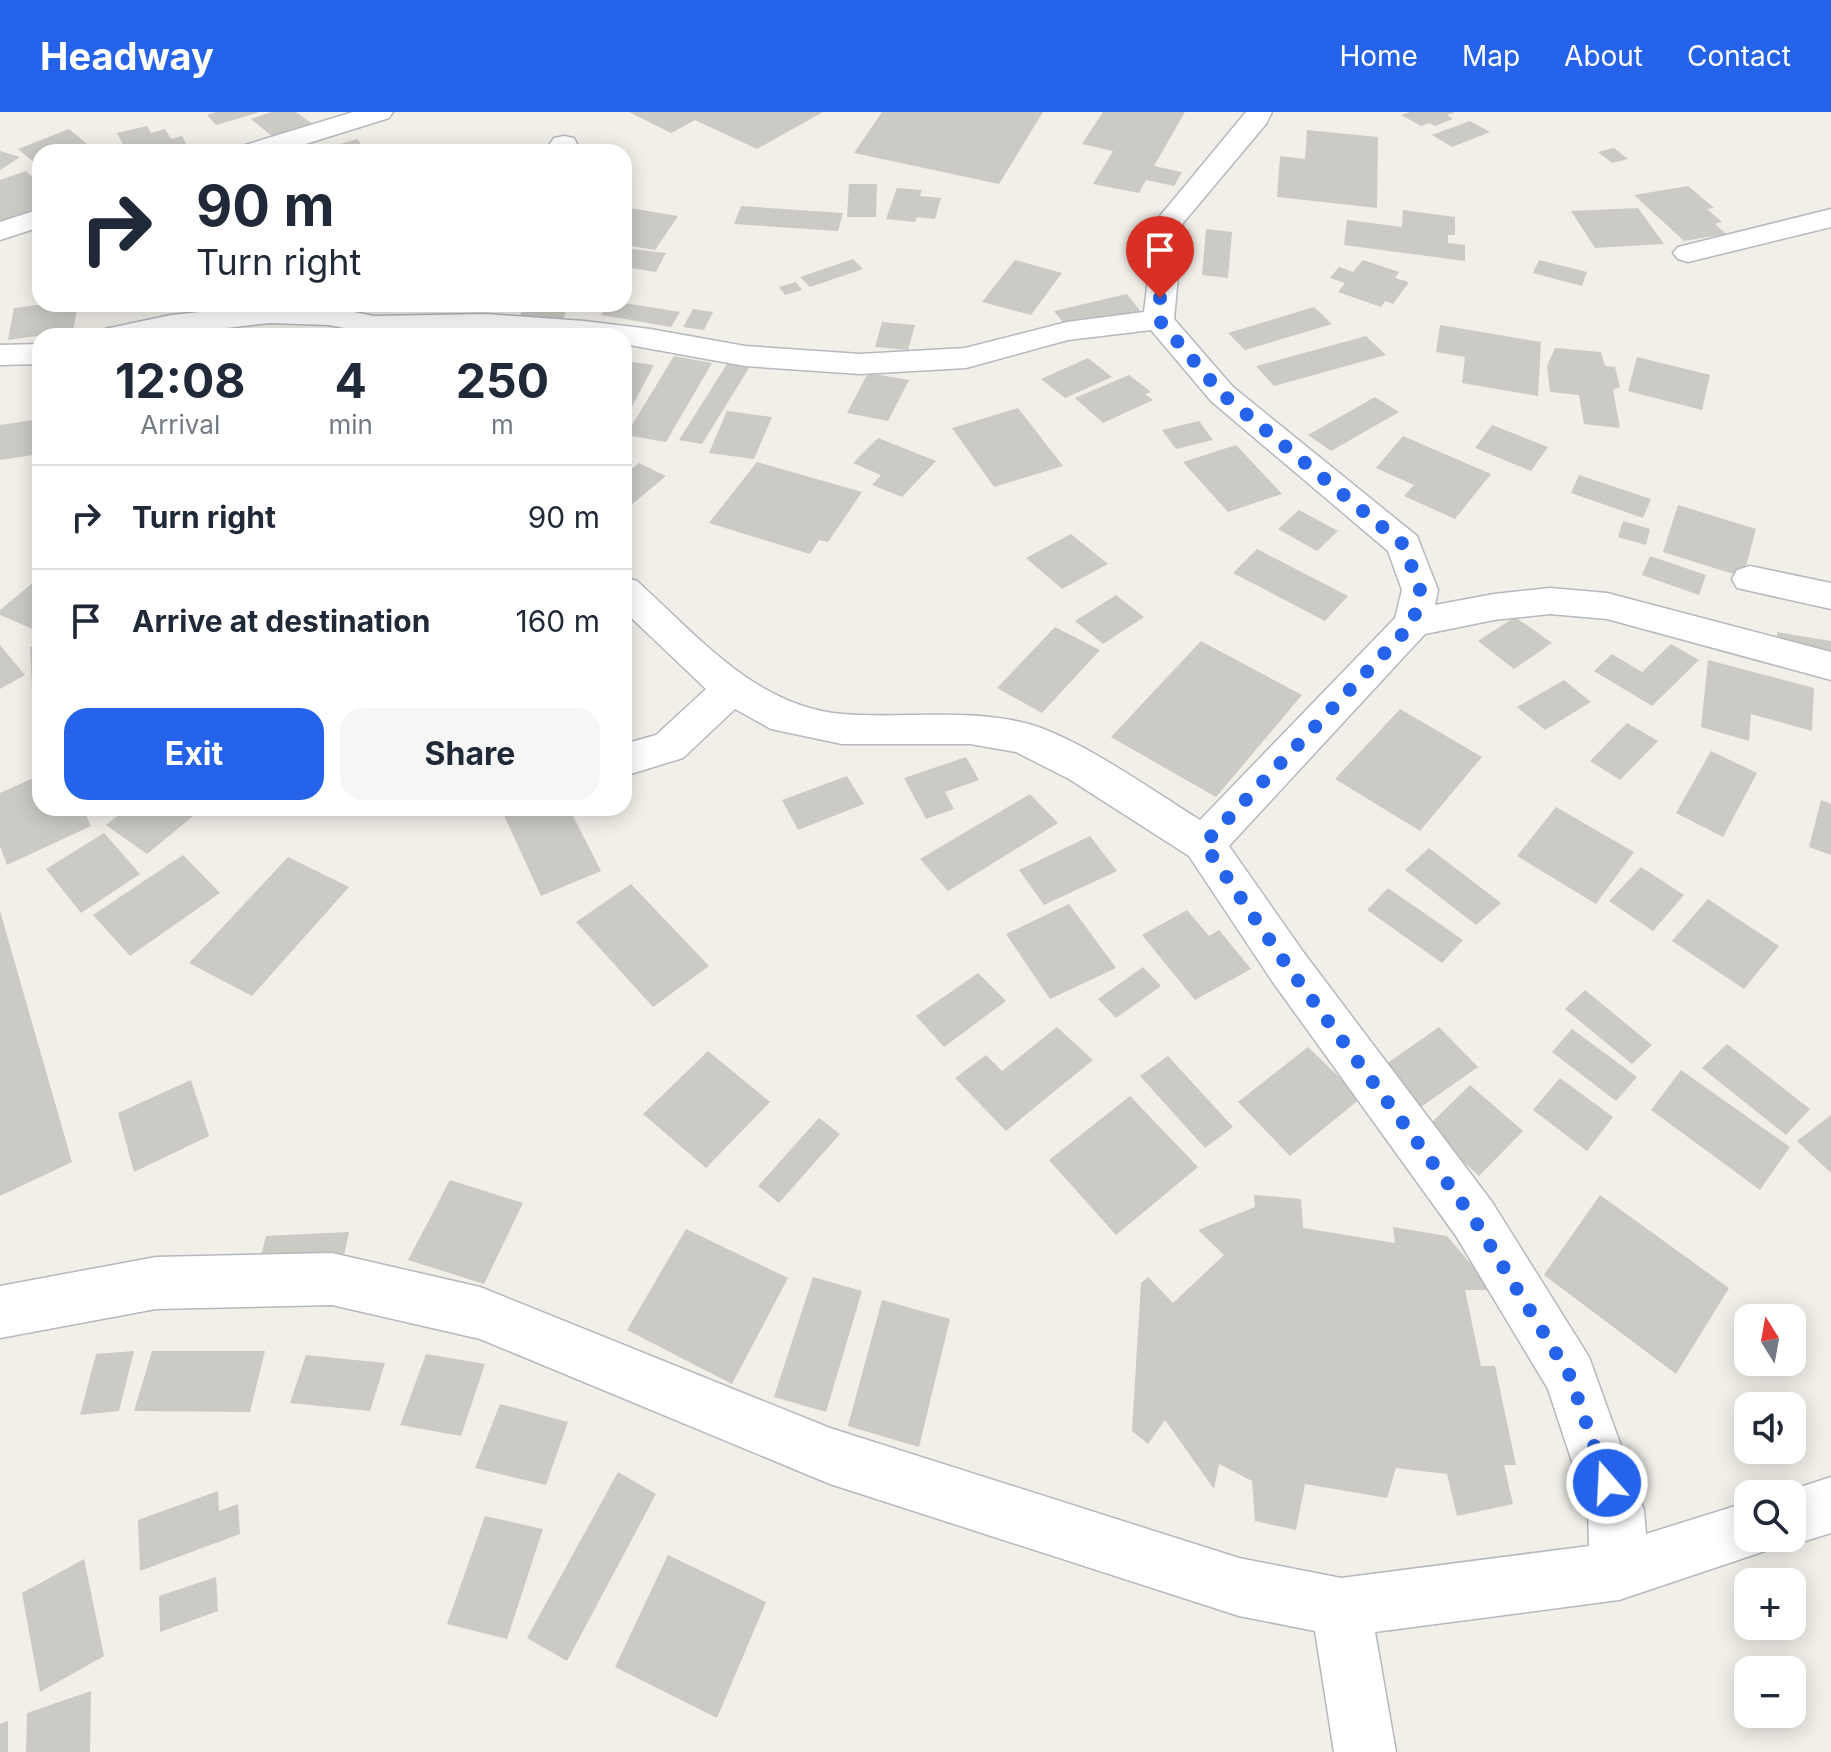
<!DOCTYPE html>
<html lang="en">
<head>
<meta charset="utf-8">
<style>
  body { margin:0; font-family:Inter,sans-serif; background:#f6f6f7; color:#1f2937; height:100vh; display:flex; flex-direction:column; font-size:30px; white-space:nowrap }
  * { box-sizing:border-box; margin:0 }
  p { font-size:26px; color:#747a83 }
  .icon { flex:none; width:44px; height:44px; fill:none; stroke:currentColor; stroke-width:2; stroke-linecap:round; stroke-linejoin:round }
  .map { position:relative; flex:1; overflow:hidden }
  .sheet { position:absolute; left:32px; top:216px; width:600px; height:488px; display:flex; flex-direction:column; background:#fff; border-radius:24px; box-shadow:0 4px 20px #0003 }
  .sheet>* { flex:none }
  .top-card { position:absolute; left:32px; top:32px; width:600px; height:168px; border-radius:24px; box-shadow:0 4px 20px #0003; background:#fff; color:#1f2937; overflow:hidden }
  .needle { width:52px; rotate:349deg }
  .buttons { position:absolute; left:1734px; top:1192px; display:grid; gap:16px }
  .buttons a { display:grid; place-items:center; width:72px; height:72px; border-radius:16px; background:#fff; box-shadow:0 4px 20px #0003; font-size:40px }
  .pin { position:absolute; display:grid; place-items:center; width:68px; height:68px; color:#fff; margin:-82px -34px; border-radius:50% 50% 50% 0; rotate:-45deg; box-shadow:0 0 8px #0007 }
  .pin .icon { rotate:45deg }
  .me { position:absolute; width:88px; margin:-44px; rotate:341deg; stroke-linejoin:round; filter:drop-shadow(0 0 6px #0008) }
  .turn { display:flex; align-items:center; gap:28px; height:168px; padding:0 32px; font-size:36px }
  .turn .icon { width:104px; height:104px; stroke-width:2.5 }
  .turn b { display:block; font-size:56px; line-height:68px }
  .eta { display:flex; justify-content:space-evenly; align-items:center; height:136px; text-align:center }
  .eta b { font-size:48px; font-weight:700; line-height:56px }
  .primary-button { display:flex; gap:16px; margin-top:auto; padding:16px 32px }
  .primary-button a { flex:1; height:92px; border-radius:24px; background:#2563eb; color:#fff; font-size:32px; font-weight:700; line-height:92px; text-align:center }
  .primary-button a+a { background:#f6f6f7; color:#1f2937 }
  ul { padding:0; list-style:none }
  li { display:flex; align-items:center; gap:24px; height:104px; padding:0 32px; border-top:2px solid #e0e1e3 }
  li div { flex:1 }
  li b { display:block; font-size:30px }
  li em { font-style:normal }
  header { display:flex; align-items:center; gap:48px; box-sizing:border-box; height:112px; padding:0 40px; background:#2563eb; color:#fff }
  header strong { font-size:38px }
  nav { display:flex; gap:44px; margin-inline-start:auto; font-size:28px }
  .map>svg:first-child { display:block }
  .building { fill:#cccac5 }
  .lines { fill:none; stroke-linecap:round; stroke-linejoin:round }
  .minor-casing { stroke:#b5b8bc; stroke-width:3 }
  .minor { fill:#fff; fill-rule:evenodd }
  .route { stroke:#2563eb; stroke-width:14; stroke-dasharray:0 25.2 }
</style>
</head>
<body>
<header>
<strong>Headway</strong>
<nav><a>Home</a><a>Map</a><a>About</a><a>Contact</a></nav>
</header>
<div class="map">
<svg width="1831" height="1640" viewBox="0 0 1831 1640">
  <rect width="100%" height="100%" fill="#f1efe8"/>
  <!-- building -->
  <g class="building">
    <polygon points="216,0 257,0 257,1 216,13 207,3"/>
    <polygon points="271,0 296,0 314,13 277,28 251,7"/>
    <polygon points="629,0 823,0 757,37 695,8 671,21"/>
    <polygon points="882,0 1043,0 999,72 854,41"/>
    <polygon points="1103,0 1185,0 1154,54 1182,60 1174,74 1146,68 1139,81 1093,72 1113,39 1082,32"/>
    <polygon points="1409,0 1455,0 1447,3 1453,7 1435,14 1429,11 1421,14 1401,3"/>
    <polygon points="1470,9 1490,20 1452,35 1432,23"/>
    <polygon points="147,14 151,21 165,17 171,27 182,24 189,37 178,40 127,40 117,21"/>
    <polygon points="69,17 97,40 40,40 40,55 18,37"/>
    <polygon points="1307,18 1378,25 1377,96 1277,85 1280,44 1305,47"/>
    <polygon points="357,27 367,40 316,40 316,39"/>
    <polygon points="1614,36 1628,47 1612,51 1598,40"/>
    <polygon points="0,39 20,45 0,58"/>
    <polygon points="26,59 40,73 40,97 0,111 0,68"/>
    <polygon points="849,72 877,72 876,105 847,105"/>
    <polygon points="1688,74 1714,96 1707,97 1722,110 1715,112 1726,122 1684,129 1634,83"/>
    <polygon points="897,76 922,78 920,84 941,86 935,107 917,105 915,110 886,107"/>
    <polygon points="741,94 843,101 838,119 734,112"/>
    <polygon points="624,95 678,104 655,138 624,133"/>
    <polygon points="1638,96 1664,132 1595,136 1571,99"/>
    <polygon points="1403,98 1455,105 1455,123 1448,123 1448,131 1465,133 1465,149 1344,133 1347,108 1402,115"/>
    <polygon points="1206,117 1232,120 1228,166 1202,163"/>
    <polygon points="624,136 666,141 656,160 624,155"/>
    <polygon points="853,147 863,157 810,175 800,165"/>
    <polygon points="1015,148 1062,161 1031,203 982,190"/>
    <polygon points="1363,148 1399,160 1395,166 1409,170 1393,192 1385,189 1381,195 1338,180 1345,171 1330,166 1339,155 1353,160"/>
    <polygon points="1539,148 1587,160 1582,174 1533,161"/>
    <polygon points="796,170 802,178 785,183 779,175"/>
    <polygon points="1127,182 1141,200 1068,217 1054,199"/>
    <polygon points="624,191 680,200 671,215 601,203 608,192"/>
    <polygon points="45,192 78,192 73,219 8,228 14,196"/>
    <polygon points="522,195 567,195 563,209 519,210"/>
    <polygon points="1314,195 1332,212 1245,238 1228,221"/>
    <polygon points="693,197 713,200 704,218 683,215"/>
    <polygon points="882,210 915,213 908,238 875,235"/>
    <polygon points="1440,213 1541,230 1538,284 1462,271 1465,245 1436,240"/>
    <polygon points="1366,224 1386,243 1274,274 1256,254"/>
    <polygon points="1555,236 1601,240 1605,254 1615,255 1620,275 1613,278 1620,316 1584,312 1579,283 1550,280 1547,254"/>
    <polygon points="674,244 712,251 666,330 626,323"/>
    <polygon points="1637,245 1710,263 1702,298 1628,279"/>
    <polygon points="1088,246 1112,265 1065,286 1041,267"/>
    <polygon points="624,249 654,253 629,300 624,299"/>
    <polygon points="727,252 749,256 702,332 679,328"/>
    <polygon points="868,261 909,268 888,309 847,301"/>
    <polygon points="1129,263 1151,280 1145,282 1153,288 1103,311 1075,286"/>
    <polygon points="1375,285 1399,300 1331,339 1308,323"/>
    <polygon points="1018,296 1063,354 994,375 952,316"/>
    <polygon points="727,299 772,305 754,347 709,341"/>
    <polygon points="40,307 40,342 0,348 0,313"/>
    <polygon points="1199,309 1213,328 1176,337 1162,318"/>
    <polygon points="1492,313 1548,335 1531,359 1475,336"/>
    <polygon points="1403,324 1491,362 1455,407 1404,384 1414,373 1376,356"/>
    <polygon points="878,326 936,349 902,385 872,373 881,363 853,351"/>
    <polygon points="1236,333 1282,382 1228,400 1183,350"/>
    <polygon points="757,350 862,380 828,430 819,428 810,442 709,411"/>
    <polygon points="639,351 666,364 624,399 624,363"/>
    <polygon points="1579,363 1651,387 1643,406 1571,381"/>
    <polygon points="1678,393 1756,417 1743,465 1663,440"/>
    <polygon points="1299,398 1338,419 1317,439 1278,417"/>
    <polygon points="1623,409 1650,417 1646,433 1618,425"/>
    <polygon points="1071,422 1108,452 1062,477 1026,446"/>
    <polygon points="1257,437 1348,484 1325,509 1233,461"/>
    <polygon points="1650,444 1706,463 1699,483 1642,463"/>
    <polygon points="40,465 40,514 35,518 0,503 0,498"/>
    <polygon points="1116,483 1144,505 1103,532 1075,509"/>
    <polygon points="1515,505 1552,531 1514,557 1478,529"/>
    <polygon points="1055,515 1100,538 1042,601 997,576"/>
    <polygon points="1777,520 1831,529 1831,548 1779,539"/>
    <polygon points="1201,529 1302,583 1216,685 1111,625"/>
    <polygon points="40,532 40,575 32,578 30,535"/>
    <polygon points="1671,532 1699,548 1652,594 1594,559 1612,542 1642,560"/>
    <polygon points="0,533 25,563 0,577"/>
    <polygon points="1708,548 1814,576 1812,619 1751,602 1749,629 1701,615"/>
    <polygon points="1564,568 1591,590 1545,618 1517,595"/>
    <polygon points="1400,597 1482,645 1420,719 1335,667"/>
    <polygon points="1627,611 1658,629 1620,668 1590,649"/>
    <polygon points="1711,639 1757,661 1723,725 1676,701"/>
    <polygon points="966,645 979,668 945,680 954,697 926,707 904,666"/>
    <polygon points="40,663 40,696 83,696 91,714 7,753 0,734 0,681"/>
    <polygon points="847,664 864,692 798,718 782,688"/>
    <polygon points="1030,682 1058,711 948,779 920,747"/>
    <polygon points="1821,688 1831,692 1831,743 1809,735"/>
    <polygon points="1556,695 1634,740 1596,792 1517,744"/>
    <polygon points="127,696 203,696 147,742 106,713"/>
    <polygon points="508,696 569,696 601,759 541,784 502,699"/>
    <polygon points="104,721 140,762 81,801 46,757"/>
    <polygon points="1090,724 1117,759 1044,793 1019,758"/>
    <polygon points="1429,736 1501,791 1476,813 1405,758"/>
    <polygon points="183,743 220,781 130,844 93,803"/>
    <polygon points="288,745 349,775 252,884 189,851"/>
    <polygon points="1641,755 1684,783 1653,819 1609,789"/>
    <polygon points="631,772 709,854 653,895 576,810"/>
    <polygon points="1388,776 1463,828 1442,851 1367,798"/>
    <polygon points="1708,787 1779,834 1744,877 1672,829"/>
    <polygon points="1069,792 1116,856 1050,887 1006,822"/>
    <polygon points="1187,798 1209,824 1219,818 1251,857 1195,888 1142,823"/>
    <polygon points="0,799 72,1050 0,1084"/>
    <polygon points="1143,855 1161,874 1116,906 1098,887"/>
    <polygon points="978,861 1006,889 944,935 916,904"/>
    <polygon points="1585,878 1652,933 1632,952 1565,897"/>
    <polygon points="1057,915 1093,948 1006,1019 955,966 986,943 1002,959"/>
    <polygon points="1439,915 1478,955 1418,997 1379,957"/>
    <polygon points="1572,917 1637,965 1616,989 1552,940"/>
    <polygon points="1727,932 1810,997 1786,1023 1702,956"/>
    <polygon points="1308,935 1361,986 1290,1044 1238,990"/>
    <polygon points="708,939 770,990 706,1056 643,1002"/>
    <polygon points="1168,944 1233,1015 1205,1036 1140,964"/>
    <polygon points="1681,958 1790,1035 1760,1078 1651,998"/>
    <polygon points="1560,966 1613,1005 1587,1039 1533,998"/>
    <polygon points="191,968 209,1024 134,1060 118,1001"/>
    <polygon points="1470,973 1523,1019 1479,1064 1426,1016"/>
    <polygon points="1130,984 1198,1055 1116,1123 1049,1048"/>
    <polygon points="1831,1003 1831,1061 1797,1029"/>
    <polygon points="819,1006 840,1022 779,1091 758,1074"/>
    <polygon points="450,1068 523,1091 484,1172 408,1148"/>
    <polygon points="1254,1083 1301,1087 1303,1116 1395,1131 1393,1115 1447,1124 1493,1178 1465,1178 1481,1254 1495,1254 1516,1353 1504,1353 1513,1392 1457,1404 1447,1362 1396,1356 1387,1386 1305,1372 1296,1418 1255,1409 1252,1369 1219,1352 1214,1377 1165,1308 1148,1332 1132,1319 1141,1171 1148,1165 1173,1191 1224,1143 1198,1118 1255,1095"/>
    <polygon points="1600,1083 1729,1176 1676,1262 1544,1163"/>
    <polygon points="686,1117 788,1166 732,1272 627,1218"/>
    <polygon points="349,1120 343,1148 259,1151 266,1124"/>
    <polygon points="813,1165 862,1179 826,1300 774,1285"/>
    <polygon points="882,1188 950,1207 919,1335 848,1314"/>
    <polygon points="134,1239 119,1299 80,1303 96,1242"/>
    <polygon points="152,1239 265,1239 250,1300 134,1299"/>
    <polygon points="426,1242 485,1252 461,1324 400,1313"/>
    <polygon points="306,1243 385,1251 370,1299 290,1291"/>
    <polygon points="500,1292 568,1310 546,1373 475,1356"/>
    <polygon points="618,1360 656,1382 567,1549 527,1526"/>
    <polygon points="218,1379 219,1399 238,1392 240,1422 140,1459 138,1408"/>
    <polygon points="485,1404 543,1417 507,1527 447,1512"/>
    <polygon points="668,1443 766,1490 717,1606 615,1555"/>
    <polygon points="84,1447 104,1544 40,1580 22,1481"/>
    <polygon points="216,1465 218,1499 160,1520 159,1484"/>
    <polygon points="91,1579 90,1640 26,1640 27,1601"/>
    <polygon points="8,1609 8,1640 0,1640 0,1612"/>
  </g>
  <g class="lines">
    <defs>
      <g id="minor">
        <polygon points="353,0 393,0 389,6 280,40 238,40 242,34"/>
        <path d="M1246,0H1272L1266,12L1183,111L1174,207L1233,275L1417,424L1438,478L1435,493L1494,482L1550,476L1607,481L1831,540V568L1607,507L1550,502L1494,508L1425,522L1229,734L1304,841L1492,1090L1589,1245L1644,1398L1646,1422L1748,1390V1426H1773L1768,1438L1619,1488L1375,1520L1396,1640H1334L1315,1519L1239,1504L830,1372L480,1227L332,1193L156,1197L0,1226V1174L156,1145L332,1141L480,1175L830,1316L1239,1446L1341,1466L1589,1434L1588,1398L1548,1277L1456,1124L1272,869L1189,744L1069,667L1016,640L970,632H842L771,617L735,597L683,646L624,664V632L656,623L706,577L624,499V465L637,469C698,524 755,594 842,602C903,607 964,596 1025,611C1077,624 1153,679 1200,708L1395,506L1402,478L1388,439L1211,289L1151,218L1068,228L966,256L860,262L745,254L624,232V224L486,220L374,222L329,213L269,211L159,224H100L105,217L171,203L269,193L329,195L374,204L486,202L584,209L650,217L745,234L860,242L965,236L1067,210L1144,200L1155,110Z"/>
        <polygon points="564,24 574,26 577,32 572,40 544,40 554,26"/>
        <polygon points="40,97 40,115 0,128 0,110"/>
        <polygon points="1831,97 1831,115 1688,150 1678,147 1673,141 1678,135"/>
        <polygon points="40,232 40,252 0,253 0,233"/>
        <polygon points="1750,454 1831,471 1831,497 1737,476 1732,467 1737,458"/>
        <polygon points="1831,1365 1831,1421 1792,1433 1774,1426 1792,1426 1792,1382 1779,1382"/>
      </g>
    </defs>
    <!-- minor casing -->
    <use href="#minor" class="minor-casing"/>
    <!-- minor -->
    <use href="#minor" class="minor"/>
  </g>
  <g class="lines">
    <!-- route -->
    <polyline class="route" points="1160,186 1159,208 1222,282 1404,433 1420,478 1413,511 1204,732 1288,855 1474,1107 1570,1264 1607,1371"/>
  </g>
</svg>
<div class="buttons">
<a><svg class="needle" viewBox="-14 -14 28 28"><path d="M0-13l5 13h-10z" fill="#e53935"/><path d="M0 13l5-13h-10z" fill="#747a83"/></svg></a>
<a><svg class="icon" aria-label="sound" viewBox="0 0 24 24"><path d="M4 9h4l5-4v14l-5-4H4zM17 9q2 3 0 6"/></svg></a>
<a><svg class="icon" aria-label="search" viewBox="0 0 24 24"><circle cx="10" cy="10" r="6"/><path d="M15 15l6 6"/></svg></a>
<a>+</a>
<a>−</a>
</div>
<div class="pin" style="left:1160px;top:186px;background:#d93025"><svg class="icon" aria-label="arrive" viewBox="0 0 24 24"><path d="M6 21V4h12l-3 4 3 4H6"/></svg></div>
<svg class="me" style="left:1607px;top:1371px" viewBox="-20 -20 40 40"><circle r="17" fill="#2563eb" stroke="#fff" stroke-width="3"/><path d="M0-11L8 9 0 5-8 9z" fill="#fff"/></svg>
<div class="top-card">
<div class="turn"><svg class="icon" aria-label="right" viewBox="0 0 24 24"><path d="M7 20v-9h11M14 6l5 5-5 5"/></svg><div><b>90 m</b>Turn right</div></div>
</div>
<section class="sheet">
<div class="eta">
<div><b>12:08</b><p>Arrival</p></div>
<div><b>4</b><p>min</p></div>
<div><b>250</b><p>m</p></div>
</div>
<ul>
<li><svg class="icon" aria-label="right" viewBox="0 0 24 24"><path d="M7 20v-9h11M14 6l5 5-5 5"/></svg><div><b>Turn right</b></div><em>90 m</em></li>
<li><svg class="icon" aria-label="arrive" viewBox="0 0 24 24"><path d="M6 21V4h12l-3 4 3 4H6"/></svg><div><b>Arrive at destination</b></div><em>160 m</em></li>
</ul>
<div class="primary-button"><a>Exit</a><a>Share</a></div>
</section>
</div>
</body>
</html>
